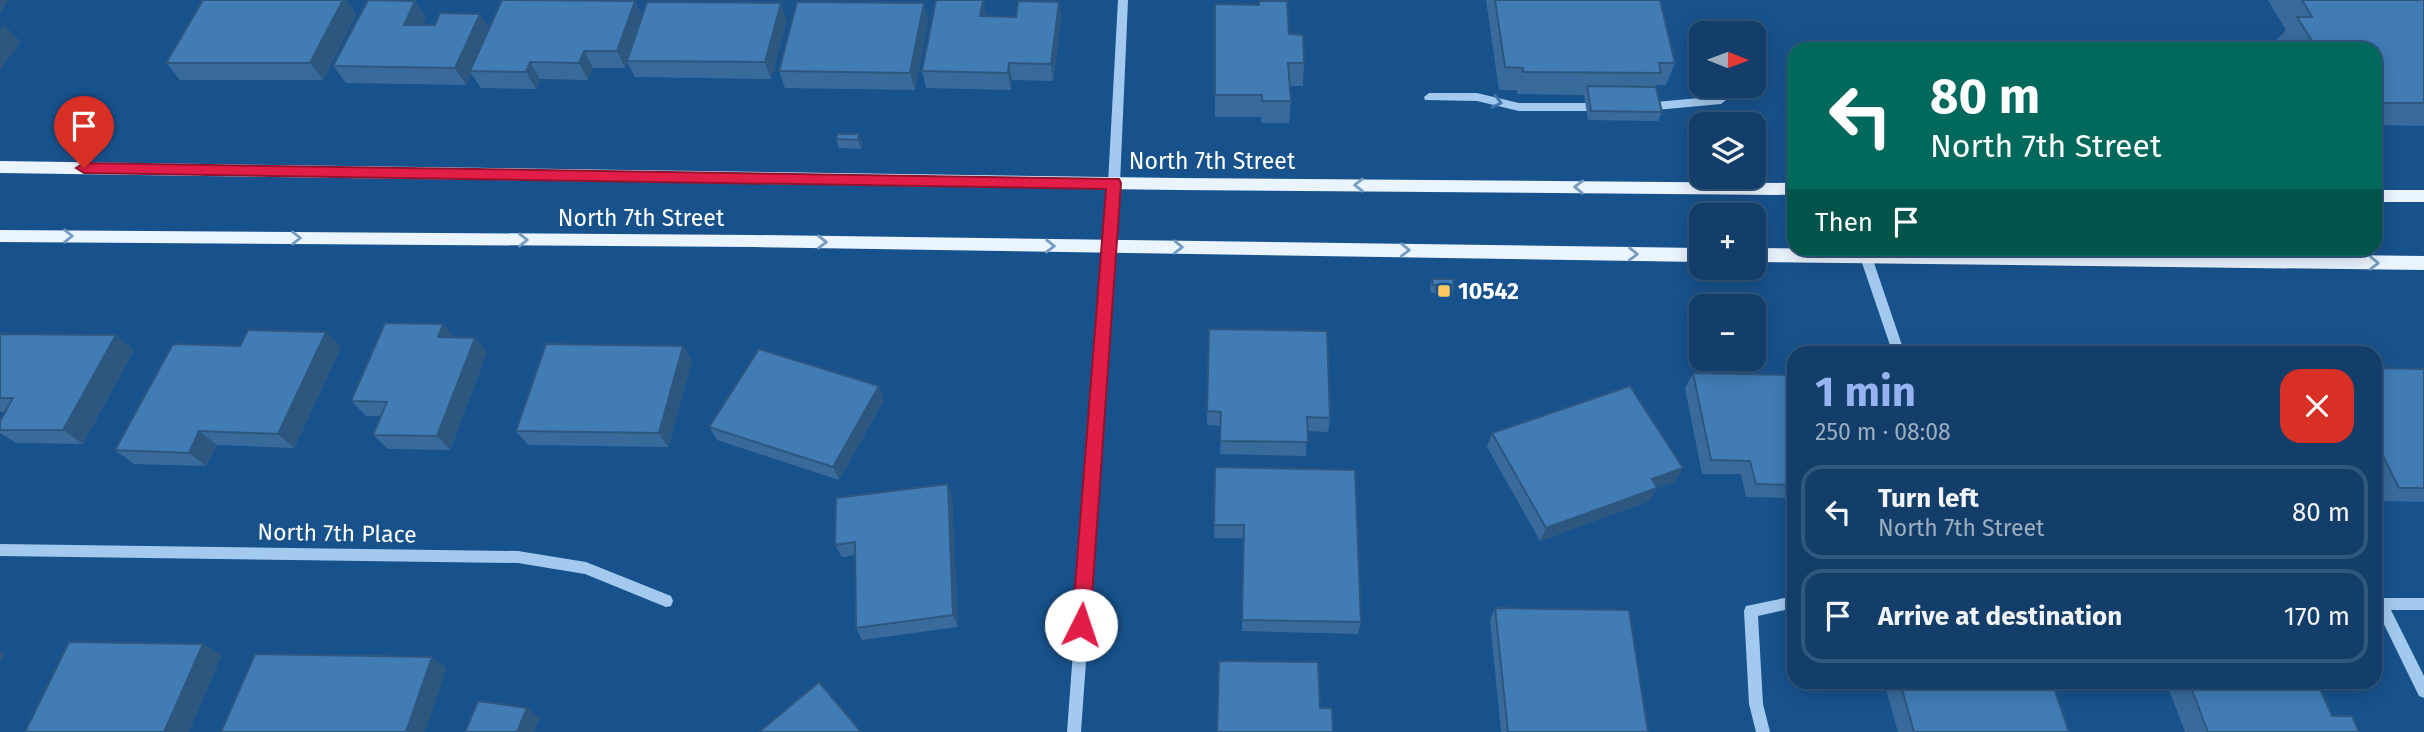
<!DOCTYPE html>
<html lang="en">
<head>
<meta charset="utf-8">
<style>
  body { margin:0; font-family:"Fira Sans",sans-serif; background:#1f4971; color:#f1f3f6; height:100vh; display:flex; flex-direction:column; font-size:26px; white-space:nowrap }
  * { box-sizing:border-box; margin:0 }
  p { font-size:23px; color:#9caec0 }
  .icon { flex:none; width:38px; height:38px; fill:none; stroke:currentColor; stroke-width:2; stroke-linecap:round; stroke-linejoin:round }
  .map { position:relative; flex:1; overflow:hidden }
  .drawer { position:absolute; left:1787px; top:346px; width:595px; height:343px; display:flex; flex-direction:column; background:#123e69; border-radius:21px; box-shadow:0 4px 18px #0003,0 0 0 2px #31577d }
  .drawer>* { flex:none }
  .hud { position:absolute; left:1787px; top:42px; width:595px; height:214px; border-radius:21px; box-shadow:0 4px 18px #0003,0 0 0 2px #31577d; background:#00695c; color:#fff; overflow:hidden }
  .needle { width:46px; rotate:91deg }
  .controls { position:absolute; left:1689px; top:21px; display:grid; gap:14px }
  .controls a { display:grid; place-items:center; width:77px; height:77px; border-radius:14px; background:#123e69; box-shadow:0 4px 18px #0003,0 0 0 2px #31577d; font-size:35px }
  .pin { position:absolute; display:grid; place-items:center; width:60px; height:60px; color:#fff; margin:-72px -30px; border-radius:50% 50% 50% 0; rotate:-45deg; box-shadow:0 0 7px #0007 }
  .pin .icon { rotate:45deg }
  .me { position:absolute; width:77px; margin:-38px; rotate:4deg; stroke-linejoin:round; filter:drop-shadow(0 0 5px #0008) }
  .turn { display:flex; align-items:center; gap:24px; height:147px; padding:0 28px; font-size:32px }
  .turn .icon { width:91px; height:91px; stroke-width:2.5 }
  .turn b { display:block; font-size:49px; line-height:60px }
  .then { display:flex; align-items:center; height:66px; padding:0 28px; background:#0003; gap:14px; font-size:26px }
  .round { display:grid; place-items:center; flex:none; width:74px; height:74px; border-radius:21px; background:#1f4971 }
  .summary { display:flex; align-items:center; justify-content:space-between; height:119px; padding:0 28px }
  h1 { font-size:42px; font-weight:700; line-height:52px; color:#95b2f1 }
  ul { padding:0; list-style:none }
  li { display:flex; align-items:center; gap:21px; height:94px; margin:0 14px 10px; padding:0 14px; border:4px solid #31577d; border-radius:21px }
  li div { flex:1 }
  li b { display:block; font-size:26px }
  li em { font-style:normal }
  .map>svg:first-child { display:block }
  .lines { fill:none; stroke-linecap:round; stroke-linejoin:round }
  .minor { fill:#a3caee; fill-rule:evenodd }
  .major { fill:#eaf4ff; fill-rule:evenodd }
  .wall { fill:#386b9c }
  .shaded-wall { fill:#2e577f }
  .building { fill:#417cb5; stroke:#2e577f; stroke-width:2 }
  .oneway { stroke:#4276a9 }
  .oneway2 { stroke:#769bc0 }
  .route { fill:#e11d48; stroke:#92132f; stroke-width:2 }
  .poi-dot { fill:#ffc860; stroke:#18528c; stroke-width:2.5 }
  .labels { text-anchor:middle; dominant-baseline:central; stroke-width:5; stroke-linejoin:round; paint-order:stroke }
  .street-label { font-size:23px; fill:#fff; stroke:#18528c }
  .poi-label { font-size:23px; font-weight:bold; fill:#fff; stroke:#18528c; text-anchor:start }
</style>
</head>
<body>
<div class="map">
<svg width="2424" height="732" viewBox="0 0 2424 732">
  <rect width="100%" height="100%" fill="#18528c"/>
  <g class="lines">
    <!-- minor -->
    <g class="minor">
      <polygon points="1118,0 1128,0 1120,183 1081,732 1067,732 1108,183"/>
      <polygon points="1429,93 1477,93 1519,103 1603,103 1608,107 1603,111 1519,111 1477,101 1425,100 1424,97"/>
      <polygon points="1721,96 1726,100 1721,104 1645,111 1640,107 1645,103"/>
      <polygon points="1866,252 1872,257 1905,354 1893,354 1860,257"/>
      <polygon points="0,544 518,551 586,562 671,596 673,601 671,606 666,607 585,574 518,563 0,556"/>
      <polygon points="1794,596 1794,608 1758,616 1763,704 1770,732 1756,732 1749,704 1744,611 1746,606 1751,605"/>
      <polygon points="2375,598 2424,598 2424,610 2391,610 2424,676 2424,698 2419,696 2377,610 2375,610"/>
    </g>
    <!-- major -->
    <g class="major">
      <polygon points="0,161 1177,178 1794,183 1794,195 1177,190 0,173"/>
      <rect x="2375" y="190" width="49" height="12"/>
      <polygon points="0,230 754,235 1701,248 1701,262 754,247 0,242"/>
      <polygon points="1754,248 2424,256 2424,270 1754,262"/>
    </g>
  </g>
  <!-- wall -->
  <g class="wall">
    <polygon points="203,0 346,0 356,14 323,80 180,80 166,63"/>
    <polygon points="1486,0 1660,0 1675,63 1666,85 1656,85 1656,87 1662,112 1658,121 1588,120 1584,95 1517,94 1517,90 1499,90"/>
    <polygon points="2268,0 2424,0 2424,126 2375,125 2375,49 2283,49 2277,40 2286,30"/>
    <polygon points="415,1 426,18 423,25 435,25 480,14 489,29 635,1 642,17 787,20 771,79 635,77 627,62 625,68 593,68 588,80 540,79 536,89 481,88 471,73 466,85 346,83 333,66"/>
    <polygon points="1059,2 1061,19 1053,81 1012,80 1011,90 926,88 922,71 986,14 986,17 1016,17"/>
    <polygon points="924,3 928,20 915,90 785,88 779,71"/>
    <polygon points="1215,4 1289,34 1304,63 1303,86 1290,86 1291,101 1289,123 1261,123 1261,117 1215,117"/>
    <polygon points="859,134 862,143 861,149 839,148 836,139"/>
    <polygon points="1432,279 1454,285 1452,294 1431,293 1430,287"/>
    <polygon points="0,334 116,335 134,350 83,444 16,443 0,433 0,421 5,412 0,412"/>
    <polygon points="455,337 475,338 487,352 450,450 388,449 373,435 381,416 366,416 351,401"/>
    <polygon points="240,346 341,347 294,448 217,445 206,466 134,464 115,450"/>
    <polygon points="683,346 692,361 668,447 528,445 516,431"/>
    <polygon points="2375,368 2424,369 2424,502 2378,501 2375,494"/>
    <polygon points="1693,373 1794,375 1794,498 1746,497 1741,474 1702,474 1685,388"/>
    <polygon points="884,400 839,480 717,440 709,427"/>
    <polygon points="1207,411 1330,418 1328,432 1307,431 1306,456 1220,454 1221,426 1207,425"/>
    <polygon points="1492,433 1675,482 1657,488 1649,501 1540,541 1487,447"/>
    <polygon points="1215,467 1361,622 1358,634 1242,631 1243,538 1214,538"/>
    <polygon points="952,497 958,627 862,640 856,628 856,555 842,557 835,545"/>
    <polygon points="1495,608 1648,732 1501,732 1490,620"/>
    <polygon points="1890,682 2052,682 2069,732 1898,732 1885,686"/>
    <polygon points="2166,682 2317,682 2332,716 2359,732 2185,732"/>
  </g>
  <!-- shaded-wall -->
  <g class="shaded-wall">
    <polygon points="0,0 8,0 0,13"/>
    <polygon points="343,0 346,0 356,14 323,80 310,63"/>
    <polygon points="983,0 984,0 986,14 983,33 980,16"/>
    <polygon points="415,1 426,18 415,42 404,25"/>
    <polygon points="635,1 643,19 627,61 627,62 625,68 617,51"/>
    <polygon points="1059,2 1061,19 1053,81 1051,64"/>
    <polygon points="781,3 787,20 771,79 765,62"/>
    <polygon points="924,3 928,20 915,90 910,73"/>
    <polygon points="480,14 490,31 470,71 471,73 466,85 455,68"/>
    <polygon points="4,25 21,42 0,70 0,30"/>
    <polygon points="584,51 593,68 588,80 579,63"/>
    <polygon points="530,62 540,79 536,89 526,72"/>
    <polygon points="1009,63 1012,80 1011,90 1008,73"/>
    <polygon points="859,134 862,143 861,149 858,140"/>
    <polygon points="443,324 456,338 438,337"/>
    <polygon points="326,332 341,347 294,448 278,434"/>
    <polygon points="116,335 134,350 83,444 63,430"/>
    <polygon points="475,338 487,352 450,450 437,436"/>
    <polygon points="683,346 692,361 668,447 659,433"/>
    <polygon points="879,386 884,400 839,480 833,467"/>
    <polygon points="199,431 217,445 206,466 189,453"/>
    <polygon points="1683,468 1675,482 1657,488 1649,501 1540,541 1546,528 1652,479"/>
    <polygon points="948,484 952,497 958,627 953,615"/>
    <polygon points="203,644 222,655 189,732 164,732"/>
    <polygon points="0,651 5,653 0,663"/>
    <polygon points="432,657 447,668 425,732 406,732"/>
    <polygon points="527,708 540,718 534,732 517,732"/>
  </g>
  <!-- building -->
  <g class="building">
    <polygon points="203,0 343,0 310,63 166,63"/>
    <polygon points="368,0 415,1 404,25 435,25 440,13 480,14 455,68 333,66"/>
    <polygon points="502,0 513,0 635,1 617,51 584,51 579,63 530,62 526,72 470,71"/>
    <polygon points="936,0 983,0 980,16 1016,17 1018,1 1059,2 1051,64 1009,63 1008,73 922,71"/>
    <polygon points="1495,0 1660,0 1675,63 1659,63 1661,73 1523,72 1523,68 1505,67"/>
    <polygon points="2302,0 2424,0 2424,103 2375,103 2375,49 2317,49 2297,17 2312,17"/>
    <polygon points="1259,1 1287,1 1289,34 1303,35 1304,63 1288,63 1291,101 1262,101 1262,95 1215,95 1215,4 1259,5"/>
    <polygon points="647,2 781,3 765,62 627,61"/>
    <polygon points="797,2 924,3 910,73 779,71"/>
    <polygon points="1587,86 1656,87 1662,112 1591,111"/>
    <polygon points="838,134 859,134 858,140 836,139"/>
    <polygon points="1432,279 1453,279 1454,285 1433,285"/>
    <polygon points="385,323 443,324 438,337 475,338 437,436 373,435 387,402 351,401"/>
    <polygon points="1209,329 1327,331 1330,418 1307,417 1308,442 1220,441 1221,412 1207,411"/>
    <polygon points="248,330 326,332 278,434 199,431 189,453 115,450 173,344 240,346"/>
    <polygon points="0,334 116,335 63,430 0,430 0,421 13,398 0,398"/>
    <polygon points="546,344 683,346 659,433 516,431"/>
    <polygon points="759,349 879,386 833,467 709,427"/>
    <polygon points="2375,368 2424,369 2424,488 2399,488 2375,440"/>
    <polygon points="1693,373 1794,375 1794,485 1756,484 1750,461 1711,460"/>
    <polygon points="1630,386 1683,468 1652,479 1657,488 1546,528 1492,433"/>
    <polygon points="1215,467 1355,470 1361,622 1242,620 1244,525 1214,525"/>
    <polygon points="948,484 953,615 856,628 855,542 835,545 836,498"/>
    <polygon points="1495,608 1629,610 1648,732 1508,732"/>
    <polygon points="69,642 203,644 164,732 25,732"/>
    <polygon points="255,654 432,657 406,732 221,732"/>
    <polygon points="1219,661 1318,662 1320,708 1332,708 1333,732 1217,732"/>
    <polygon points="819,682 861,732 759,732"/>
    <polygon points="1900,682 2052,682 2069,732 1914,732"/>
    <polygon points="2189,682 2317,682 2332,716 2352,716 2359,732 2208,732"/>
    <polygon points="478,701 527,708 517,732 465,732"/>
  </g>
  <!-- one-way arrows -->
  <defs><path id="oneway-chevron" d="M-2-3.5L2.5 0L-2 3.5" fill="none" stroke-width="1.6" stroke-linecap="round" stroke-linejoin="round" transform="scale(1.75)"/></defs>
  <use class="oneway" href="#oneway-chevron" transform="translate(1497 102) rotate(14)"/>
  <g class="oneway2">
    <use href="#oneway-chevron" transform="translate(1359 185) rotate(-180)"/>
    <use href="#oneway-chevron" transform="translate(1579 187) rotate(-179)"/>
    <use href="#oneway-chevron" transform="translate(68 236)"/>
    <use href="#oneway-chevron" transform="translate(296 238)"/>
    <use href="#oneway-chevron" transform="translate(523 240)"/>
    <use href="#oneway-chevron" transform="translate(822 242) rotate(1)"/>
    <use href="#oneway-chevron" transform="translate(1050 246) rotate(1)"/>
    <use href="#oneway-chevron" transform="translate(1178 247) rotate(1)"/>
    <use href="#oneway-chevron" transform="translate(1405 250) rotate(1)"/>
    <use href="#oneway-chevron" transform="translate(1633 254) rotate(1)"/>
    <use href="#oneway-chevron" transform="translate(2374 263) rotate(1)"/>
  </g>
  <!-- route -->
  <polygon class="route" points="84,163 1119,179 1121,183 1090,625 1087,631 1081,634 1074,631 1072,625 1106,189 84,173 76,168"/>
  <!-- markers -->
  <rect class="poi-dot" x="1437" y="284" width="14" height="14" rx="3.5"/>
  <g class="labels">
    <!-- street labels -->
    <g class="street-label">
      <text x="1212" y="161">North 7th Street</text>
      <text x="641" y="218">North 7th Street</text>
      <text transform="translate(337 533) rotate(1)">North 7th Place</text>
    </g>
    <!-- poi labels -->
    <g class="poi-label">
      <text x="1458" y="291">10542</text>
    </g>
  </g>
</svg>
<div class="controls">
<a><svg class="needle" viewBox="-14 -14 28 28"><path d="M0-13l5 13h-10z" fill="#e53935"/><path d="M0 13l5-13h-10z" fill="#9caec0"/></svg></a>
<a><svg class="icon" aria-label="layers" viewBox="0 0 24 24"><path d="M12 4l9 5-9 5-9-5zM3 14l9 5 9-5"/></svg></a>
<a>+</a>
<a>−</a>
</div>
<div class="pin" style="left:84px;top:168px;background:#d93025"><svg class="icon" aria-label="arrive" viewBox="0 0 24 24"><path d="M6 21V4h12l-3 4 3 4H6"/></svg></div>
<svg class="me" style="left:1081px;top:625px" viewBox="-20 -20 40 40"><circle r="19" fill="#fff"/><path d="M0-13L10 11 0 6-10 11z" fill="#e11d48"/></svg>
<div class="hud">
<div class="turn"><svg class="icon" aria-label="left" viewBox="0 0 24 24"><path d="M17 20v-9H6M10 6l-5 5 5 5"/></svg><div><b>80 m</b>North 7th Street</div></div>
<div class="then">Then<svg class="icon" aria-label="arrive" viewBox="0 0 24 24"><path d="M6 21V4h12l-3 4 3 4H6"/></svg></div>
</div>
<section class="drawer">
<div class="summary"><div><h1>1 min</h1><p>250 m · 08:08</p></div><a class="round" style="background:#d93025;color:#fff"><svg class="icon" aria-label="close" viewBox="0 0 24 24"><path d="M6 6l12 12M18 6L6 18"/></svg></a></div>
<ul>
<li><svg class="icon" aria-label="left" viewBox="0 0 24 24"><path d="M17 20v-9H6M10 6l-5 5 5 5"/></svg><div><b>Turn left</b><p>North 7th Street</p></div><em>80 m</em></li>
<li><svg class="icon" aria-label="arrive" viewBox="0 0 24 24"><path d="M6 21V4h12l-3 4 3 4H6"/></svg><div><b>Arrive at destination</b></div><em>170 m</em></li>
</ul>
</section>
</div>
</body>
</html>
